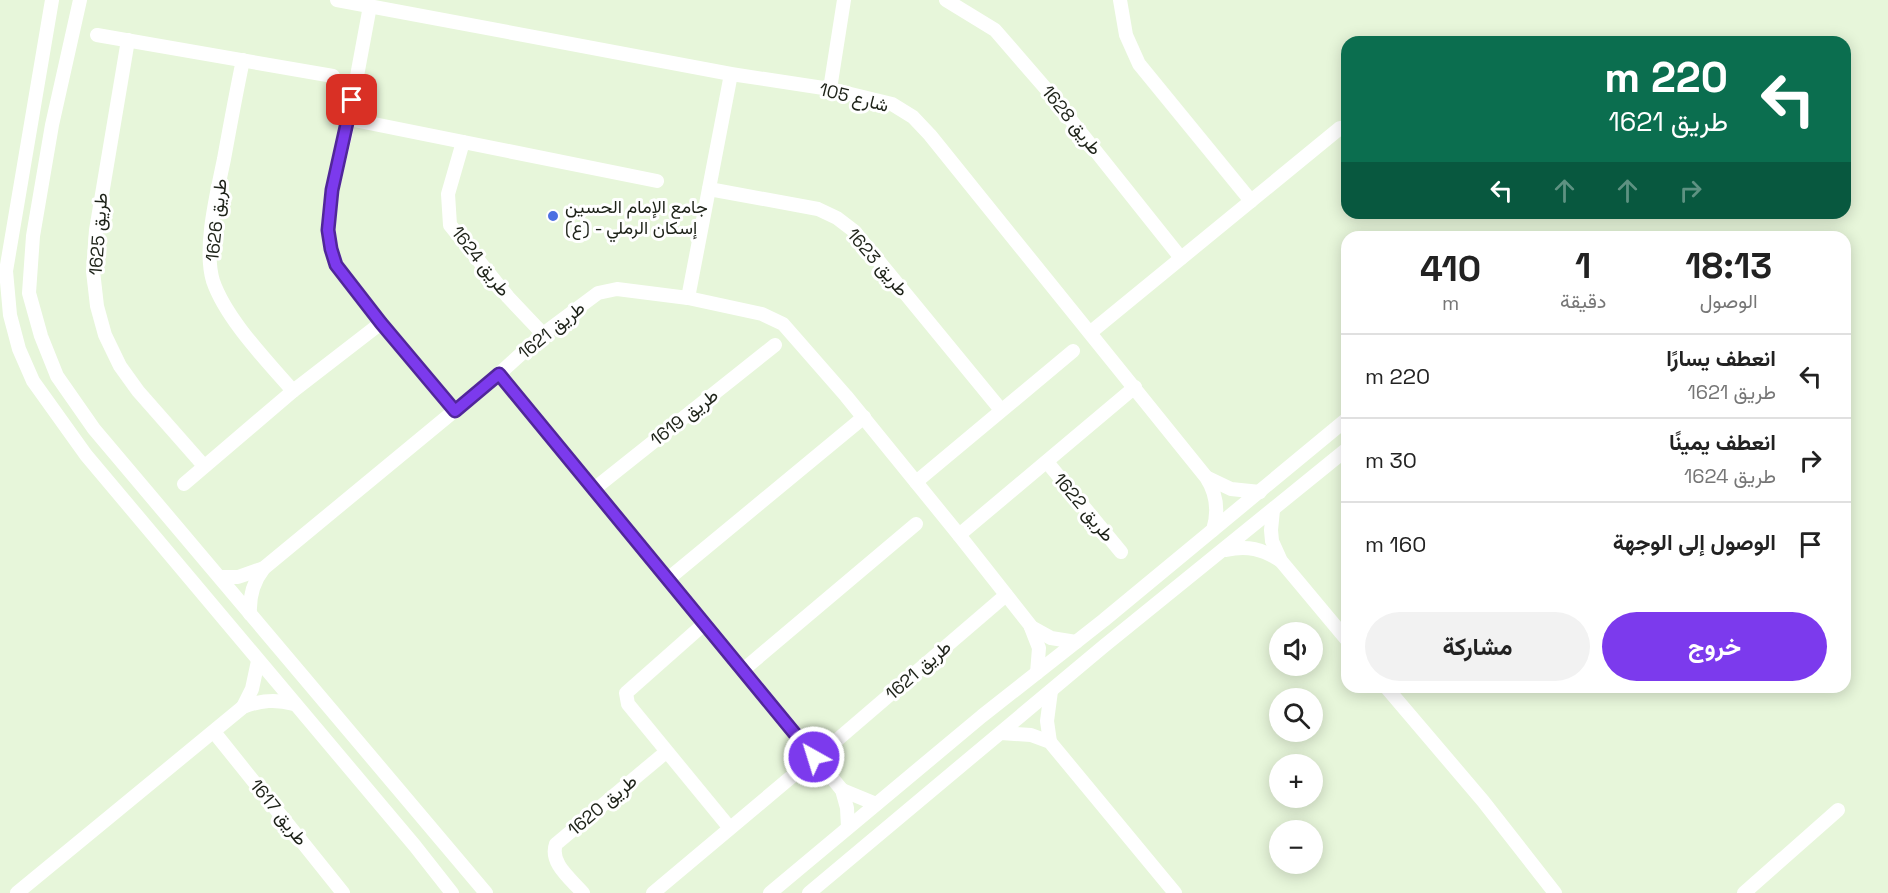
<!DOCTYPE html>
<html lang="ar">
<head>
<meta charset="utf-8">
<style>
  body { margin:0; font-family:"Space Grotesk",Vazirmatn,sans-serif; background:#f2f2f2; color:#222; direction:rtl; height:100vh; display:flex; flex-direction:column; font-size:22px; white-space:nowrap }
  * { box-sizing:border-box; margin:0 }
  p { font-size:20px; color:#767676 }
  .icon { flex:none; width:33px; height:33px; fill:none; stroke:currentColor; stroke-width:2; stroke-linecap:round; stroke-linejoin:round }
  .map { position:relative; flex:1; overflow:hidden; direction:ltr }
  .panel { position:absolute; left:1341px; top:231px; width:510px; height:462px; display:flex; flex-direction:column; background:#fff; border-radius:18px; box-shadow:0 3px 15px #0003; direction:rtl }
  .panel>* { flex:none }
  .top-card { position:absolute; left:1341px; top:36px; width:510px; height:183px; border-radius:18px; box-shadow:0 3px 15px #0003; direction:rtl; background:#0b6e4f; color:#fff; overflow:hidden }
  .controls { position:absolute; left:1269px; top:622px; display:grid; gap:12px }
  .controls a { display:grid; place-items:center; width:54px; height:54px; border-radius:50%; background:#fff; box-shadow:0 3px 15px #0003; font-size:30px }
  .pin { position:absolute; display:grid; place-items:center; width:51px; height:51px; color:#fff; margin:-26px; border-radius:12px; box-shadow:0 3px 9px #0006 }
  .me { position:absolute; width:66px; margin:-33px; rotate:321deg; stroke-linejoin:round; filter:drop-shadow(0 0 4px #0008) }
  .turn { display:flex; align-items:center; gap:21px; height:126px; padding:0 24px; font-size:27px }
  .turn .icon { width:78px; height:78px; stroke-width:2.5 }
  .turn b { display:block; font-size:42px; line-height:51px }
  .lanes { display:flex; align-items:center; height:57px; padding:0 24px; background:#0003; justify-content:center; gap:30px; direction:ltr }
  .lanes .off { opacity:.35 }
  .eta { display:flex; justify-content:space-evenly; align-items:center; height:102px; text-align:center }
  .eta b { font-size:36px; font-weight:700; line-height:42px }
  .action { display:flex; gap:12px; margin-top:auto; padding:12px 24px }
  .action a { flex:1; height:69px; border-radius:36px; background:#7c3aed; color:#fff; font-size:24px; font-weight:700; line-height:69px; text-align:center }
  .action a+a { background:#f2f2f2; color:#222 }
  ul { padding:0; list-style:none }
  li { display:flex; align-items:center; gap:18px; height:84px; padding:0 24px; border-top:2px solid #e0e0e0 }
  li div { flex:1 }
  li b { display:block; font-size:22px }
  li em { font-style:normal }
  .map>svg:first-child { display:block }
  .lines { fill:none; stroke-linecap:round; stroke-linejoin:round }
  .minor { stroke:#fff; stroke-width:14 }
  .route-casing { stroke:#51269a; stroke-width:15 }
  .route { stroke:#7c3aed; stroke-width:10 }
  .poi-dot { fill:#4c6fe2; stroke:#fff; stroke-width:2 }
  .labels { text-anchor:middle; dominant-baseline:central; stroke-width:6; stroke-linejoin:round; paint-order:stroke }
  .street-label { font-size:18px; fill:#1d2218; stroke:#fff }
  .poi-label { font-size:18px; fill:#1d2218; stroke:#fff; text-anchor:start }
</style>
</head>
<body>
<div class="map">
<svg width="1888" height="893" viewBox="0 0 1888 893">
  <rect width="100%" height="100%" fill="#e7f6da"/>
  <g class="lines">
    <!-- minor -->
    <g class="minor">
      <polyline points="52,0 6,271 10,315 19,349 33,381 86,455 415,846 452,893"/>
      <polyline points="80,0 52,125 33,236 29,293 41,336 57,376 94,429 486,893"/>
      <path d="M337,0L731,74L830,89L892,104L913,117L930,135L1206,477C1217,494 1219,511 1213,530"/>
      <polyline points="946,0 995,30 1047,90 1181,258"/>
      <polyline points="1120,0 1126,35 1139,64 1251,201"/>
      <polyline points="370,6 349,119 332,190 328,230 331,249 336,265 381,323 455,411"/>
      <polyline points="97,35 333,76"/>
      <polyline points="128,40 96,230 93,271 97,306 105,335 120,366 138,391 204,466"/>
      <path d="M243,60C236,93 230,126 224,159C217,193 203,248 213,281C226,319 267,361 293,391"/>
      <polyline points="830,89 844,0"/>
      <polyline points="349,119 657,181"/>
      <polyline points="463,142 448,194 450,225 508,297 543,334"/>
      <polyline points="709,189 818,209 837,218 854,231 1001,410"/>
      <polyline points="688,298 731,74"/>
      <polyline points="1091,332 1340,128"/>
      <polyline points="499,374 842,790 847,808 848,827"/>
      <polyline points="1047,462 1121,552"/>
      <polyline points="1208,478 1231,489 1260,492"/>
      <polyline points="916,482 1073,351"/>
      <polyline points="184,484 293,391 381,323"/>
      <polyline points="594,489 775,345"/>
      <polyline points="1273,510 1271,530 1272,541 1281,561 1347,640"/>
      <polyline points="959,535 1135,387"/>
      <path d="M1226,550C1247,545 1263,549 1281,561"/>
      <polyline points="220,577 238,577 264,568"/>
      <polyline points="668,579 864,417"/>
      <path d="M250,614C249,596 253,582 264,568L499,374L543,334L598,293L617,289L688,298L762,314L783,324L846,396L959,535L1030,625L1039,648L1037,673"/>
      <polyline points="704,624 626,693 628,704 729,827"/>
      <polyline points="1031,627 1051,638 1076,642"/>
      <polyline points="743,670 916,524"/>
      <polyline points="1386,687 1483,801 1555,893"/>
      <polyline points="243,707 252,689 258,661"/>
      <polyline points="214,732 343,893"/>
      <polyline points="1001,733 1031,735 1050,742 1175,893"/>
      <polyline points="1050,742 1047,721 1051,691"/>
      <polyline points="830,746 1006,595"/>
      <polyline points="842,790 876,804"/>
      <path d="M17,893L243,707C261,700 276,699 294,704"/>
      <path d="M583,893C571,879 549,863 556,844L666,752"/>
      <polyline points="653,893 815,757"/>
      <polyline points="770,893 982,716 1104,620 1347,419"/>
      <polyline points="809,893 1104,646 1347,449"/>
      <polyline points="1744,893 1838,810"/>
    </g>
  </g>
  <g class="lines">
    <defs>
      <polyline id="route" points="352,100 332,190 328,230 331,249 336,265 381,323 455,411 499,374 814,757"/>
    </defs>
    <!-- route casing -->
    <use href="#route" class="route-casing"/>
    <!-- route -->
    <use href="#route" class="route"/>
  </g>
  <!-- markers -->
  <circle class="poi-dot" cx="553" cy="216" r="6"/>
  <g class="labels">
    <!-- street labels -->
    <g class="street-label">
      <text transform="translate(854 97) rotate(14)">شارع 105</text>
      <text transform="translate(1072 120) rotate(51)">طريق 1628</text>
      <text transform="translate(216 220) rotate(-84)">طريق 1626</text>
      <text transform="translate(98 234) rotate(-86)">طريق 1625</text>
      <text transform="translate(481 261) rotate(52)">طريق 1624</text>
      <text transform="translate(878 262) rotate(49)">طريق 1623</text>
      <text transform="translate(551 330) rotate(-39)">طريق 1621</text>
      <text transform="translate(684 417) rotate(-38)">طريق 1619</text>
      <text transform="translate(1084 507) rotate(50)">طريق 1622</text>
      <text transform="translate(918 670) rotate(-41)">طريق 1621</text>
      <text transform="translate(602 805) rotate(-40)">طريق 1620</text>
      <text transform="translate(279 812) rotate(51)">طريق 1617</text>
    </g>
    <!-- poi labels -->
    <g class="poi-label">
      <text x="565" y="206">جامع الإمام الحسين<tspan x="565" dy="21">(ع) - إسكان الرملي</tspan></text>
    </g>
  </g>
</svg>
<div class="controls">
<a><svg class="icon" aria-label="sound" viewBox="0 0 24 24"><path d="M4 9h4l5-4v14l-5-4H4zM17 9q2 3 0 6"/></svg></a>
<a><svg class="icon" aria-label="search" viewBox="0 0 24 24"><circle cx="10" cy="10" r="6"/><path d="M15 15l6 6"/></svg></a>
<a>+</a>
<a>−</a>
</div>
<div class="pin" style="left:352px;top:100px;background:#d93025"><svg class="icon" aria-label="arrive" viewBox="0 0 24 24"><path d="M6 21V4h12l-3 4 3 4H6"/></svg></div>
<svg class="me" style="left:814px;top:757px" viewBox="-20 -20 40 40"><circle r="17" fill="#7c3aed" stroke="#fff" stroke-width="3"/><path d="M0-11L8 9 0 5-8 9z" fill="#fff"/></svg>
<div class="top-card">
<div class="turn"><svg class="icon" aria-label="left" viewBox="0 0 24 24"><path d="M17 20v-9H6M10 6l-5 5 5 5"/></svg><div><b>220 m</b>طريق 1621</div></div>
<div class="lanes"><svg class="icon" aria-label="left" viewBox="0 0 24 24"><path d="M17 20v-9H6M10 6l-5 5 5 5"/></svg><svg class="icon off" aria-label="ahead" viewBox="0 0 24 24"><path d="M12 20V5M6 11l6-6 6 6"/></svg><svg class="icon off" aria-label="ahead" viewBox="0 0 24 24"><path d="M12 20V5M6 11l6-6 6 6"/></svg><svg class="icon off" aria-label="right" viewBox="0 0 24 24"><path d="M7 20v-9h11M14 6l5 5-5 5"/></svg></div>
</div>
<section class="panel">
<div class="eta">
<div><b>18:13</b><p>الوصول</p></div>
<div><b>1</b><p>دقيقة</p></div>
<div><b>410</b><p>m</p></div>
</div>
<ul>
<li><svg class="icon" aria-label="left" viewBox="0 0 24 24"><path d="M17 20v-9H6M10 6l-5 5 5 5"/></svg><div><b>انعطف يسارًا</b><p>طريق 1621</p></div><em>220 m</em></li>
<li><svg class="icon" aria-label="right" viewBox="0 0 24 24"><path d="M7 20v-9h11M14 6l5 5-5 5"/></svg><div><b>انعطف يمينًا</b><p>طريق 1624</p></div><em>30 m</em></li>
<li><svg class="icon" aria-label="arrive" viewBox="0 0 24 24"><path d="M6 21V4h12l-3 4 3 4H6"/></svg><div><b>الوصول إلى الوجهة</b></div><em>160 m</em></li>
</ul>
<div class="action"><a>خروج</a><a>مشاركة</a></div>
</section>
</div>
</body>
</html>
